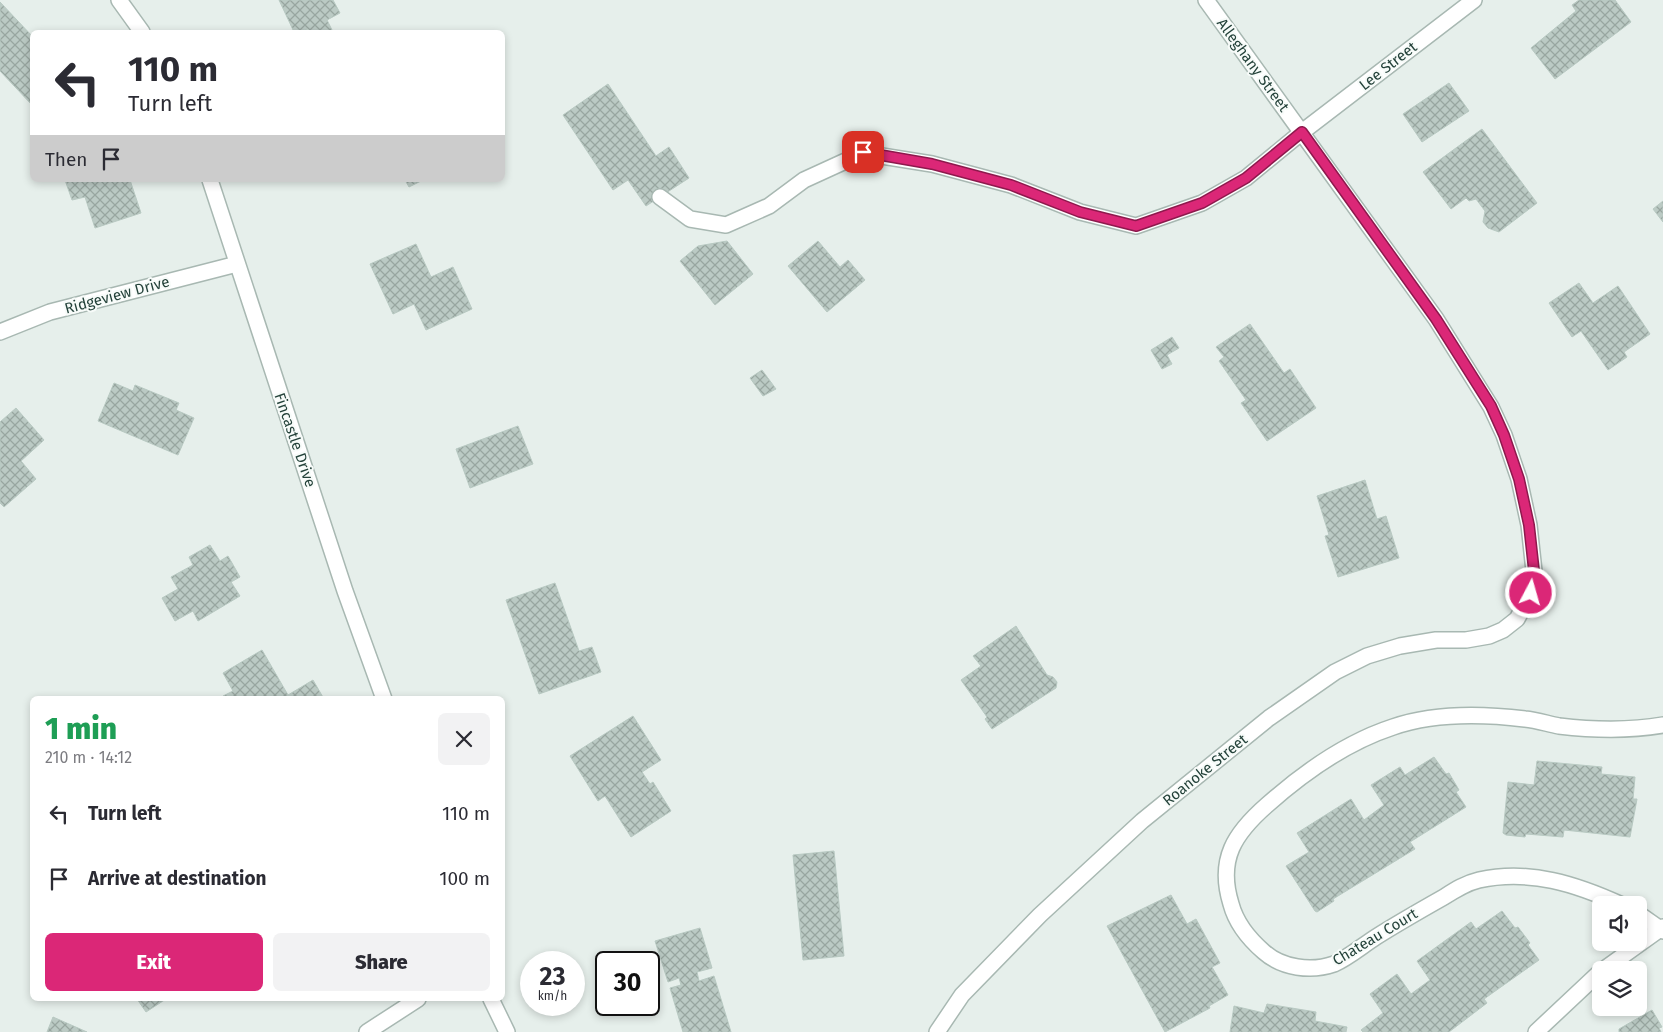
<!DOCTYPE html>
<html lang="en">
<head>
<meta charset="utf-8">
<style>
  body { margin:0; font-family:"Fira Sans",sans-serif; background:#f2f2f3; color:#2b2b33; height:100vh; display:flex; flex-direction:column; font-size:19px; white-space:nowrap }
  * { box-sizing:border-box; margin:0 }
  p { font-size:16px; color:#7c7c81 }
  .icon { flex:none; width:28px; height:28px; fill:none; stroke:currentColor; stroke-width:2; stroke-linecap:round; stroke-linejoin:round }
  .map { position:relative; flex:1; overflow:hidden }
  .sheet { position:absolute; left:30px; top:696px; width:475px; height:305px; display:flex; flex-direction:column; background:#fff; border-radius:8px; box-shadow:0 2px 8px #0003 }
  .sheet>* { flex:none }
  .banner { position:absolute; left:30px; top:30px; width:475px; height:152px; border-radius:8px; box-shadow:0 2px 8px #0003; background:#fff; color:#2b2b33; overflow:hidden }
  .fabs { position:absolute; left:1592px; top:896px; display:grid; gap:10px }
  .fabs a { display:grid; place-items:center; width:55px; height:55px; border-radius:8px; background:#fff; box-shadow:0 2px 8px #0003; font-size:25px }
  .speed { position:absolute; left:520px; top:951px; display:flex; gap:10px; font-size:25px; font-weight:700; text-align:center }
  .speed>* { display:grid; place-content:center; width:65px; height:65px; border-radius:50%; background:#fff; box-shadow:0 2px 8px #0003; line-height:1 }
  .speed small { font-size:12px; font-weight:400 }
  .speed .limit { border:2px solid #111; border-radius:8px; background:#fff; color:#111 }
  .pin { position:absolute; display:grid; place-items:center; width:42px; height:42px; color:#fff; margin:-21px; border-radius:10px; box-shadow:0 2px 8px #0006 }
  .me { position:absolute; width:55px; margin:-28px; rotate:6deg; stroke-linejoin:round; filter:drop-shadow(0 0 4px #0008) }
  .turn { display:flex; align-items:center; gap:18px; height:105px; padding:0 15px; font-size:22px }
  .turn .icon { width:65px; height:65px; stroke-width:2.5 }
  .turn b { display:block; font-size:35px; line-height:42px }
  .then { display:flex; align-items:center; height:48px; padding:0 15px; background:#0003; gap:10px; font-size:19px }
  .round { display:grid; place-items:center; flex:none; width:52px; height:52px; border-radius:8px; background:#f2f2f3 }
  .head { display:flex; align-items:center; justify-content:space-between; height:85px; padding:0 15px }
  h1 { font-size:30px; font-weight:800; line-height:38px; color:#1e9e55 }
  .primary-button { display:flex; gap:10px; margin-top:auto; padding:10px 15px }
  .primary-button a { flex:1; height:58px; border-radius:8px; background:#db2777; color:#fff; font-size:20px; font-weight:800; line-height:58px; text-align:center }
  .primary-button a+a { background:#f2f2f3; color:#2b2b33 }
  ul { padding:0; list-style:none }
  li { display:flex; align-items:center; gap:15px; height:65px; padding:0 15px }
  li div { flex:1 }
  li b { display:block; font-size:19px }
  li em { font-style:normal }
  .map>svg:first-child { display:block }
  .building { fill:url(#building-cross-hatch); stroke:#b8c9c2 }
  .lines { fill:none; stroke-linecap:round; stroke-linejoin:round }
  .street-casing { stroke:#a8b8b2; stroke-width:18 }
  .street { stroke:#fff; stroke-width:15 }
  .route-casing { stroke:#8e194d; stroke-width:12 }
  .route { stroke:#db2777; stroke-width:9 }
  .labels { text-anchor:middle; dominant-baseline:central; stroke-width:4; stroke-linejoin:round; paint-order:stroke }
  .street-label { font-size:15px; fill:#24423a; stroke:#f7fbf9 }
</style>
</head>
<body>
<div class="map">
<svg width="1663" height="1032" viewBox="0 0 1663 1032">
  <defs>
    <pattern id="building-cross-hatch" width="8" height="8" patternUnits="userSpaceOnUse" patternTransform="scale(1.25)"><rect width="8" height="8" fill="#bbcac4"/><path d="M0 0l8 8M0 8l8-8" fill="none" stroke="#98a6a0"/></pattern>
  </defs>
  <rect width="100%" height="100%" fill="#e6efeb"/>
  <!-- building -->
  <g class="building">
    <polygon points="279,0 333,0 340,13 327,20 333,32 310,32 308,29 294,32"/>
    <polygon points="1579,0 1615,0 1631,22 1555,79 1531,48 1576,11 1572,5"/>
    <polygon points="0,2 32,36 32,105 0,71"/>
    <polygon points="1449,83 1469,111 1422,142 1403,114"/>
    <polygon points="608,84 656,156 669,147 689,178 646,206 628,180 613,190 563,115"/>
    <polygon points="1482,129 1537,203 1499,232 1488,228 1483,222 1485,211 1476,199 1469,201 1466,198 1451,209 1423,172"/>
    <polygon points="65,180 130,180 141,213 95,228 85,197 72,200"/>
    <polygon points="405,180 423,180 409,187"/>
    <polygon points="1663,201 1663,222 1653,209"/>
    <polygon points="727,241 753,274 715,305 680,261 698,246"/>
    <polygon points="818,241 840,267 848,260 865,280 827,312 788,266"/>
    <polygon points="416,244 431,277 453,267 472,309 426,330 414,304 393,314 370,264"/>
    <polygon points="1579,283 1593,303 1618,286 1650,334 1624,352 1627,357 1608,370 1581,331 1572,337 1549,303"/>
    <polygon points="1250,324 1284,373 1290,369 1316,408 1267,441 1241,403 1246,400 1219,361 1224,357 1216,347"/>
    <polygon points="1172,337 1179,348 1167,355 1172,364 1162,369 1151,350"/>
    <polygon points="762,370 776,389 763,396 750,378"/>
    <polygon points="114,383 133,391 135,385 179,403 176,410 194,418 178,455 98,421"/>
    <polygon points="16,408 44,440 21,461 36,479 4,507 0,503 0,422"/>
    <polygon points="518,426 533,464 470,488 456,449"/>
    <polygon points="1365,480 1377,519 1386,516 1399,558 1338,577 1325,536 1329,535 1317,496"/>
    <polygon points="210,545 220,561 228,556 240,577 231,582 240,596 198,621 193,611 175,621 162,598 178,589 171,577 193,565 189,557"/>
    <polygon points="555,583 579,651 592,647 601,672 539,694 506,600"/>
    <polygon points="1016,626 1047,675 1053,677 1057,682 1056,688 992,729 985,719 987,717 961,680 981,666 973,656"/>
    <polygon points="262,650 288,695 313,680 324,699 225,699 223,696 233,691 223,673"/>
    <polygon points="633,716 661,760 642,772 650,784 653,782 671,811 631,837 605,796 598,801 570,756"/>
    <polygon points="1434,757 1446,774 1449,773 1459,790 1456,792 1466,807 1410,842 1415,849 1333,899 1334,901 1317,912 1315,911 1286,866 1309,852 1297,833 1351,799 1364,820 1384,805 1371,785 1400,767 1405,775"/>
    <polygon points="1537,761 1602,767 1601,774 1635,777 1633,799 1637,799 1630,837 1564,830 1563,837 1526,834 1525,837 1506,835 1503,833 1508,782 1534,785"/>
    <polygon points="834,851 844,956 803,960 793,855"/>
    <polygon points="1171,895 1187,924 1196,919 1220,963 1212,967 1228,995 1209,1006 1210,1008 1165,1032 1107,926"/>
    <polygon points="1502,911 1515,928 1518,927 1530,943 1528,945 1539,960 1484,999 1487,1003 1449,1032 1363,1032 1361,1030 1383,1013 1370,994 1397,974 1411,994 1430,980 1417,961 1471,922 1476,929"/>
    <polygon points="700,928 712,968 697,972 699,981 714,976 731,1032 683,1032 670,988 681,985 679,978 668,982 655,941"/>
    <polygon points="137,999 166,999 146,1012"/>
    <polygon points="1267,1004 1316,1012 1315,1021 1347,1027 1346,1032 1230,1032 1234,1006 1264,1013"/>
    <polygon points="1652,1010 1662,1027 1659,1028 1661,1032 1619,1032 1619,1029"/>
    <polygon points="53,1017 87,1032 47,1032"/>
  </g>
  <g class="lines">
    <defs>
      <g id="street">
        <polyline points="119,0 142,32"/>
        <polyline points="210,180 345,591 384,699"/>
        <polyline points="660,197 690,219 726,225 769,206 804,180 863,153 932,164 1011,185 1080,212 1136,226 1202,203 1246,178 1302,132 1474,0"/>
        <polyline points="0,332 50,312 237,264"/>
        <path d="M1622,905C1576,884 1530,869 1479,880C1466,883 1455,890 1444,897C1421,910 1398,923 1376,937C1362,946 1348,958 1334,964C1311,972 1282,968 1264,952C1249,939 1236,923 1231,904C1217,859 1235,833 1267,805C1303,773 1347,742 1393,727C1433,713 1484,714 1525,719C1537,720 1548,724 1559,726C1593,730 1629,731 1663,725"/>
        <polyline points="1639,914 1663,931"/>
        <polyline points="1603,970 1663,927"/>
        <polyline points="491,999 507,1032"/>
        <polyline points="367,1032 418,999"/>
        <polyline points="937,1032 962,995 1040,915 1142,821 1269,718 1335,672 1367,656 1400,646 1436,640 1466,640 1489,636 1503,630 1517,619 1531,593 1534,571 1529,525 1519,479 1504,435 1491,407 1436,319 1206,0"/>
        <polyline points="1536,1032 1601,971"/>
      </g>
    </defs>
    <!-- street casing -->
    <use href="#street" class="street-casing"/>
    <!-- street -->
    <use href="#street" class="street"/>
  </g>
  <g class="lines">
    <defs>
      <polyline id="route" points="863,152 932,164 1011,185 1080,212 1136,226 1202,203 1246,178 1302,132 1436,319 1491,406 1504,435 1519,479 1529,525 1534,571 1531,593"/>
    </defs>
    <!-- route casing -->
    <use href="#route" class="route-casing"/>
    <!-- route -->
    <use href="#route" class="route"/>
  </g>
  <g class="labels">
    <!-- street labels -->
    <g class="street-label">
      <text transform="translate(1253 65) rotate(54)">Alleghany Street</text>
      <text transform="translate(1388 66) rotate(-38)">Lee Street</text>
      <text transform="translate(117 295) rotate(-15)">Ridgeview Drive</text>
      <text transform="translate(295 440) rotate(71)">Fincastle Drive</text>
      <text transform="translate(1205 770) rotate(-39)">Roanoke Street</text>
      <text transform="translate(1375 937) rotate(-31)">Chateau Court</text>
    </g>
  </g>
</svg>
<div class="fabs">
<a><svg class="icon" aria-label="sound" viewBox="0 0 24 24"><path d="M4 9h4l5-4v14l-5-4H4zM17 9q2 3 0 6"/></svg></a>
<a><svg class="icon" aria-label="layers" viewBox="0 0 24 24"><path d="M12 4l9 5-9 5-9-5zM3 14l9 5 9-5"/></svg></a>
</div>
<div class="speed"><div>23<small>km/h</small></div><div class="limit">30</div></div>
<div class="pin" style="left:863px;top:152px;background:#d93025"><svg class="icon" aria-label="arrive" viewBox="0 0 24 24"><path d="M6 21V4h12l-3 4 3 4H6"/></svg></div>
<svg class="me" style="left:1531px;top:593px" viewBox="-20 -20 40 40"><circle r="17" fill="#db2777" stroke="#fff" stroke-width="3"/><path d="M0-11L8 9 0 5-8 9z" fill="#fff"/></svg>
<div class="banner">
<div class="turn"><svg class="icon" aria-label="left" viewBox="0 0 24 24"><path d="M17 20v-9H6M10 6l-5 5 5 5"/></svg><div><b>110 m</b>Turn left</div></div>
<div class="then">Then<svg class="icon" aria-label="arrive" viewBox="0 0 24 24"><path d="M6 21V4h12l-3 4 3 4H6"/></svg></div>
</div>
<section class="sheet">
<div class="head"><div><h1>1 min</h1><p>210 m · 14:12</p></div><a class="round"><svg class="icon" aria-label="close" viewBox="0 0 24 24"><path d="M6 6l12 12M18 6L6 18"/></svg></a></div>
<ul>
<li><svg class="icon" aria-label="left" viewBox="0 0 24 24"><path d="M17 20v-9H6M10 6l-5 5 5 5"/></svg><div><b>Turn left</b></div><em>110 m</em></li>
<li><svg class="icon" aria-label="arrive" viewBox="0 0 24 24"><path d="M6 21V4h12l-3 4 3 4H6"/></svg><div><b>Arrive at destination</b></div><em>100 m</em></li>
</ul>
<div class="primary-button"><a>Exit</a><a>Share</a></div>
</section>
</div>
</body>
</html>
